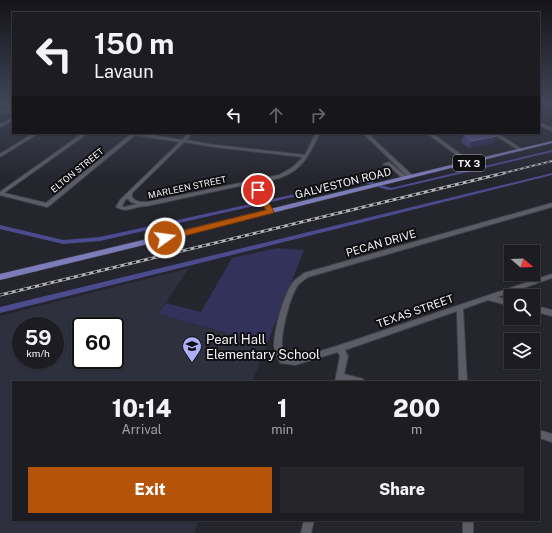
<!DOCTYPE html>
<html lang="en">
<head>
<meta charset="utf-8">
<style>
  body { margin:0; font-family:"Public Sans",sans-serif; background:#25252a; color:#f1f3f6; height:100vh; display:flex; flex-direction:column; font-size:15px; white-space:nowrap }
  * { box-sizing:border-box; margin:0 }
  p { font-size:13px; color:#a0a1a5 }
  .icon { flex:none; width:22px; height:22px; fill:none; stroke:currentColor; stroke-width:2; stroke-linecap:round; stroke-linejoin:round }
  .map { position:relative; flex:1; overflow:hidden }
  .side { position:absolute; left:12px; top:381px; width:528px; height:140px; display:flex; flex-direction:column; background:#1c1c22; border-radius:0px; box-shadow:0 1px 3px #0004,0 0 0 1px #3a3a40 }
  .side>* { flex:none }
  .banner { position:absolute; left:12px; top:12px; width:528px; height:122px; border-radius:0px; box-shadow:0 1px 3px #0004,0 0 0 1px #3a3a40; background:#1c1c22; color:#f1f3f6; overflow:hidden }
  .needle { width:26px; rotate:109deg }
  .fabs { position:absolute; left:504px; top:245px; display:grid; gap:8px }
  .fabs a { display:grid; place-items:center; width:36px; height:36px; border-radius:0px; background:#1c1c22; box-shadow:0 1px 3px #0004,0 0 0 1px #3a3a40; font-size:20px }
  .speed { position:absolute; left:12px; top:317px; display:flex; gap:8px; font-size:20px; font-weight:700; text-align:center }
  .speed>* { display:grid; place-content:center; width:52px; height:52px; border-radius:50%; background:#1c1c22; box-shadow:0 1px 3px #0004,0 0 0 1px #3a3a40; line-height:1 }
  .speed small { font-size:10px; font-weight:400 }
  .speed .limit { border:2px solid #111; border-radius:6px; background:#fff; color:#111 }
  .pin { position:absolute; display:grid; place-items:center; width:34px; height:34px; color:#fff; margin:-17px; border:2px solid #fff; border-radius:50%; box-shadow:0 1px 4px #0007 }
  .me { position:absolute; width:44px; margin:-22px; rotate:76deg; stroke-linejoin:round; filter:drop-shadow(0 0 3px #0008) }
  .turn { display:flex; align-items:center; gap:14px; height:84px; padding:0 16px; font-size:18px }
  .turn .icon { width:52px; height:52px; stroke-width:2.5 }
  .turn b { display:block; font-size:28px; line-height:34px }
  .lanes { display:flex; align-items:center; height:38px; padding:0 16px; background:#0003; justify-content:center; gap:20px; direction:ltr }
  .lanes .off { opacity:.35 }
  .eta { display:flex; justify-content:space-evenly; align-items:center; height:68px; text-align:center }
  .eta b { font-size:24px; font-weight:800; line-height:28px }
  .cta { display:flex; gap:8px; margin-top:auto; padding:8px 16px }
  .cta a { flex:1; height:46px; border-radius:0px; background:#b45309; color:#fff; font-size:16px; font-weight:800; line-height:46px; text-align:center }
  .cta a+a { background:#25252a; color:#f1f3f6 }
  .map>svg:first-child { display:block }
  .built { fill:#2f303e; fill-rule:evenodd }
  .green { fill:#32325a }
  .lines { fill:none; stroke-linecap:round; stroke-linejoin:round }
  .canal { fill:#4d4b8f; fill-rule:evenodd }
  .minor-casing { stroke:#404048; stroke-width:2 }
  .major-casing { stroke:#404048; stroke-width:1 }
  .minor { fill:#5b5c65; fill-rule:evenodd }
  .major { fill:#7d7cbb; fill-rule:evenodd }
  .rail-far1-casing { stroke:#b1b1b8; stroke-width:2 }
  .rail-casing { stroke:#b1b1b8; stroke-width:3 }
  .rail-far1 { stroke:#0f0f12; stroke-width:1; stroke-dasharray:3; stroke-linecap:butt }
  .rail { stroke:#0f0f12; stroke-width:1.5; stroke-dasharray:4; stroke-linecap:butt }
  .wall { fill:#423e7b }
  .shaded-wall { fill:#2f2c57 }
  .building { fill:#555189; stroke:#6e6a9a }
  .route { fill:#b45309; stroke:#753606 }
  .labels { text-anchor:middle; dominant-baseline:central; stroke-width:4; stroke-linejoin:round; paint-order:stroke }
  .far-street-label { font-size:9px; fill:#f2f2f8; stroke:#0f0f12 }
  .shield { fill:#0f0f12; stroke:#aeaeb3; stroke-width:1 }
  .shield-label { font-size:10px; font-weight:bold; fill:#f2f2f8 }
  .street-label { font-size:11px; fill:#f2f2f8; stroke:#0f0f12 }
  .near-poi-label { font-size:13px; fill:#f2f2f8; stroke:#0f0f12; text-anchor:start }
</style>
</head>
<body>
<div class="map">
<svg width="552" height="533" viewBox="0 0 552 533">
  <rect width="100%" height="100%" fill="#25252e"/>
  <!-- built -->
  <path class="built" d="M189,268L158,314L267,344L252,382H13V520H199L194,533H0V316ZM21,326H55V360H21ZM81,326H115V360H81Z"/>
  <!-- green -->
  <polygon class="green" points="277,248 304,250 267,344 158,314 166,303 201,312 232,258"/>
  <g class="lines">
    <!-- canal -->
    <g class="canal">
      <path d="M552,150V152L391,190C380,189 370,183 359,182L100,241L63,244L0,229V225L63,240L100,237L359,180L369,181L391,188Z"/>
      <polygon points="552,173 552,175 0,313 0,307"/>
    </g>
    <defs>
      <g id="minor">
        <polygon points="0,110 13,112 13,114 0,112"/>
        <polygon points="13,118 13,120 0,127 0,124"/>
        <polygon points="539,122 552,128 552,131 539,125"/>
        <polygon points="34,133 39,133 0,157 0,154"/>
        <path d="M83,133H88L4,193L46,203L131,134L129,133H139L182,140L189,133H193L186,140L215,145L305,155L316,133H320C310,152 304,169 282,177C274,180 265,181 257,182L273,212L270,214L267,212L253,183L147,206C136,205 127,214 116,207L120,200L180,142L135,135L49,206L47,207L0,195V192ZM184,142L215,147L303,157L293,167L279,175L147,202C140,202 136,202 132,197V193ZM127,198L131,202L137,204L124,207L122,206L124,202Z"/>
        <polygon points="363,133 367,133 412,175 412,177 408,177"/>
        <polygon points="427,133 432,133 471,162 467,163"/>
        <polygon points="492,133 497,133 523,150 520,151"/>
        <polygon points="389,162 406,176 406,178 402,178 388,165 385,165 383,164"/>
        <path d="M552,203V207L308,277C305,279 301,282 298,285C290,296 281,332 282,346C282,350 284,354 285,358L295,359L340,345L552,274V278L497,297L511,300V306L488,300L463,309L467,382H459L457,311L345,350L348,356L344,374L363,379L364,382H348L343,381V382H335L340,356L338,352L295,365L280,363C278,358 275,352 274,346C274,330 284,293 294,281C297,278 301,276 304,273Z"/>
        <polygon points="533,305 552,310 552,316 533,311"/>
        <polygon points="539,430 552,434 552,442 539,438"/>
        <polygon points="304,520 314,520 311,533 301,533"/>
        <rect x="463" y="520" width="10" height="13"/>
      </g>
      <path id="major" d="M552,141V143C368,188 184,236 0,280V274C184,231 368,184 552,141Z"/>
    </defs>
    <!-- minor casing -->
    <use href="#minor" class="minor-casing"/>
    <!-- major casing -->
    <use href="#major" class="major-casing"/>
    <!-- minor -->
    <use href="#minor" class="minor"/>
    <!-- major -->
    <use href="#major" class="major"/>
    <defs>
      <polyline id="rail-far1" points="500,174 552,161"/>
      <polyline id="rail" points="0,295 504,173"/>
    </defs>
    <!-- rail-far1 casing -->
    <use href="#rail-far1" class="rail-far1-casing"/>
    <!-- rail casing -->
    <use href="#rail" class="rail-casing"/>
    <!-- rail-far1 -->
    <use href="#rail-far1" class="rail-far1"/>
    <!-- rail -->
    <use href="#rail" class="rail"/>
  </g>
  <!-- wall -->
  <polygon class="wall" points="464,135 493,143 469,148 461,142"/>
  <!-- shaded-wall -->
  <polygon class="shaded-wall" points="497,136 493,143 469,148 472,141"/>
  <!-- building -->
  <polygon class="building" points="474,133 493,133 497,136 472,141 464,135"/>
  <!-- sky -->
  <linearGradient id="sky" x2="0" y2="1"><stop stop-color="#141419"/><stop offset="0.58" stop-color="#404657"/><stop offset="1" stop-color="#404657" stop-opacity="0"/></linearGradient>
  <rect width="552" height="179" fill="url(#sky)"/>
  <!-- route -->
  <polygon class="route" points="258,188 262,190 274,212 273,213 165,241 160,238 165,235 266,210 255,190"/>
  <!-- icons -->
  <defs>
    <symbol id="school-pin" viewBox="-11 -11 22 30"><path d="M0 17L-7.5 6A9.5 9.5 0 1 1 7.5 6Z" fill="#adaffb" stroke="#0f0f12"/><path d="M0-5L7-2L0 1L-7-2ZM-4 1L0 2.5L4 1V4Q0 6-4 4Z" fill="#111"/></symbol>
  </defs>
  <g fill-rule="evenodd">
    <use href="#school-pin" x="181" y="335" width="22" height="30"/>
  </g>
  <g class="labels">
    <!-- far-street labels -->
    <g class="far-street-label">
      <text transform="translate(77 170) rotate(-39)">ELTON STREET</text>
      <text transform="translate(187 187) rotate(-12)">MARLEEN STREET</text>
    </g>
    <!-- shield labels -->
    <rect class="shield" x="453" y="155" width="32" height="16" rx="3"/>
    <g class="shield-label">
      <text x="469" y="163">TX 3</text>
    </g>
    <!-- street labels -->
    <g class="street-label">
      <text transform="translate(343 183) rotate(-14)">GALVESTON ROAD</text>
      <text transform="translate(381 243) rotate(-16)">PECAN DRIVE</text>
      <text transform="translate(415 311) rotate(-19)">TEXAS STREET</text>
    </g>
    <!-- near-poi labels -->
    <g class="near-poi-label">
      <text x="206" y="339">Pearl Hall<tspan x="206" dy="15">Elementary School</tspan></text>
    </g>
  </g>
</svg>
<div class="fabs">
<a><svg class="needle" viewBox="-14 -14 28 28"><path d="M0-13l5 13h-10z" fill="#e53935"/><path d="M0 13l5-13h-10z" fill="#a0a1a5"/></svg></a>
<a><svg class="icon" aria-label="search" viewBox="0 0 24 24"><circle cx="10" cy="10" r="6"/><path d="M15 15l6 6"/></svg></a>
<a><svg class="icon" aria-label="layers" viewBox="0 0 24 24"><path d="M12 4l9 5-9 5-9-5zM3 14l9 5 9-5"/></svg></a>
</div>
<div class="speed"><div>59<small>km/h</small></div><div class="limit">60</div></div>
<div class="pin" style="left:258px;top:190px;background:#d93025"><svg class="icon" aria-label="arrive" viewBox="0 0 24 24"><path d="M6 21V4h12l-3 4 3 4H6"/></svg></div>
<svg class="me" style="left:165px;top:238px" viewBox="-20 -20 40 40"><circle r="17" fill="#b45309" stroke="#fff" stroke-width="3"/><path d="M0-11L8 9 0 5-8 9z" fill="#fff"/></svg>
<div class="banner">
<div class="turn"><svg class="icon" aria-label="left" viewBox="0 0 24 24"><path d="M17 20v-9H6M10 6l-5 5 5 5"/></svg><div><b>150 m</b>Lavaun</div></div>
<div class="lanes"><svg class="icon" aria-label="left" viewBox="0 0 24 24"><path d="M17 20v-9H6M10 6l-5 5 5 5"/></svg><svg class="icon off" aria-label="ahead" viewBox="0 0 24 24"><path d="M12 20V5M6 11l6-6 6 6"/></svg><svg class="icon off" aria-label="right" viewBox="0 0 24 24"><path d="M7 20v-9h11M14 6l5 5-5 5"/></svg></div>
</div>
<section class="side">
<div class="eta">
<div><b>10:14</b><p>Arrival</p></div>
<div><b>1</b><p>min</p></div>
<div><b>200</b><p>m</p></div>
</div>
<div class="cta"><a>Exit</a><a>Share</a></div>
</section>
</div>
</body>
</html>
